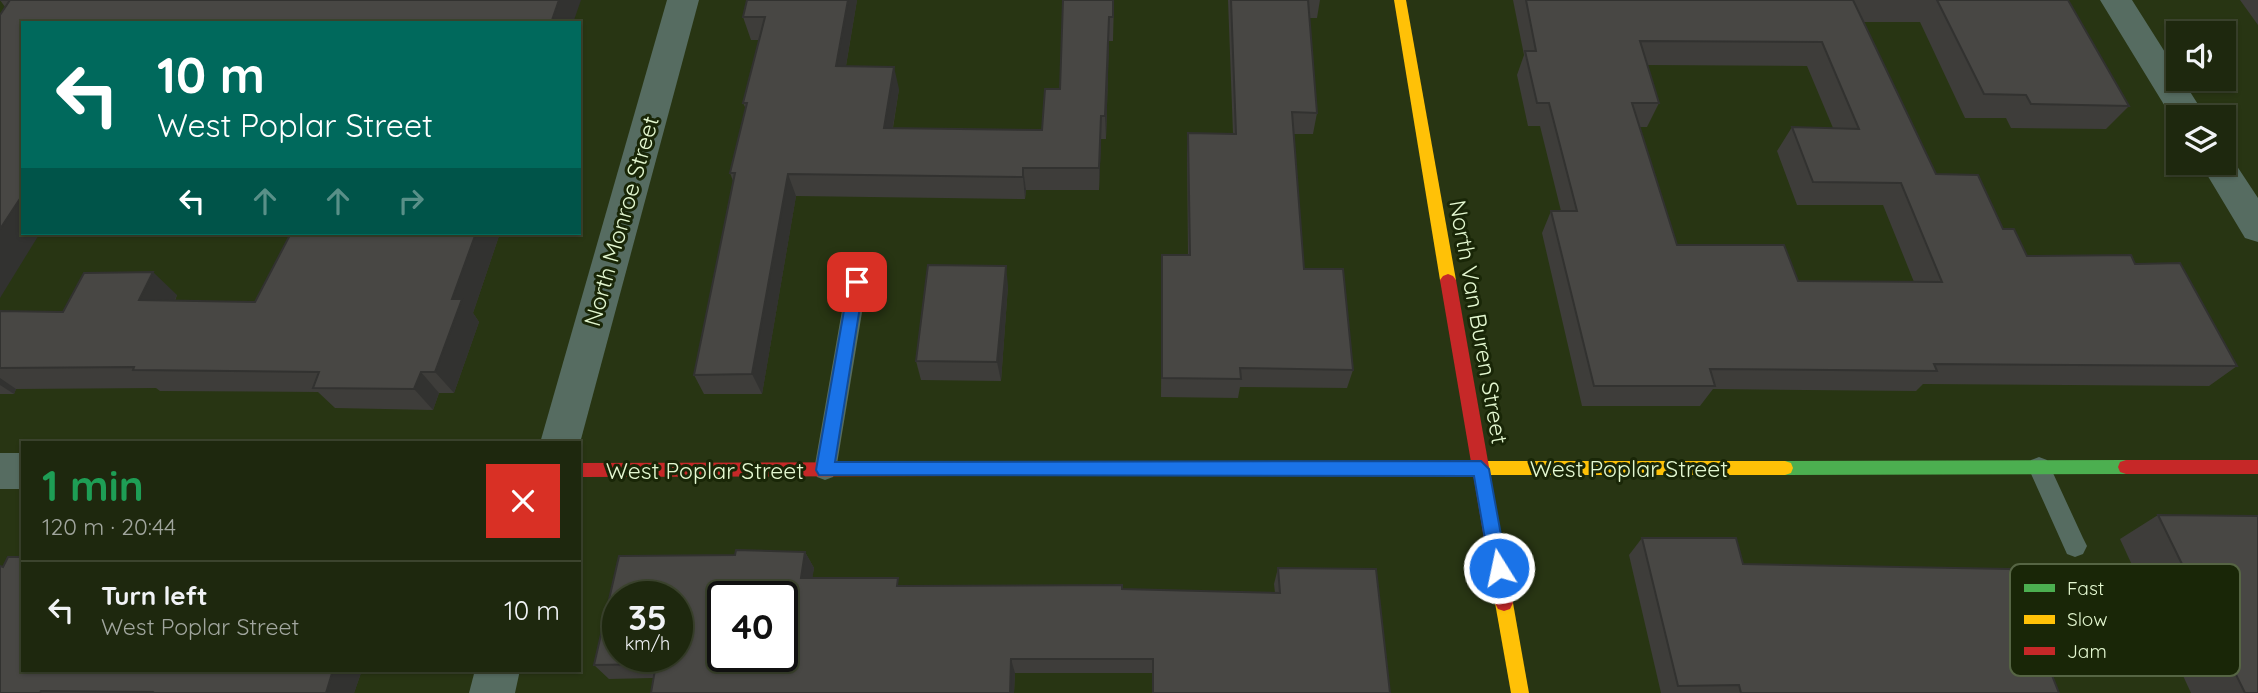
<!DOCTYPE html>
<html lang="en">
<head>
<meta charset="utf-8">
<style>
  body { margin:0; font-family:Quicksand,sans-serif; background:#2b341c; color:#f1f3f6; height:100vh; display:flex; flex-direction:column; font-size:26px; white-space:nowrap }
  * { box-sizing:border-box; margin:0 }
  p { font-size:23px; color:#a1a69e }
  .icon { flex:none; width:38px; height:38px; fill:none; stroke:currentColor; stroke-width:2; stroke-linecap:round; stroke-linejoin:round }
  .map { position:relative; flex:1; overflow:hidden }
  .side { position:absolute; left:21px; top:441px; width:560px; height:231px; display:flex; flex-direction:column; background:#1e280e; border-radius:0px; box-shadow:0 2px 5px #0004,0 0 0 2px #3c442e }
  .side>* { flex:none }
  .banner { position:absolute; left:21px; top:21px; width:560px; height:214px; border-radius:0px; box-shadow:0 2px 5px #0004,0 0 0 2px #3c442e; background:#00695c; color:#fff; overflow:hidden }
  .fabs { position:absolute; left:2166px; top:21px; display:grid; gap:14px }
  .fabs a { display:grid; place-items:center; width:70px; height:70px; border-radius:0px; background:#1e280e; box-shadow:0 2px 5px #0004,0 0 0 2px #3c442e; font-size:35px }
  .speed { position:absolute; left:602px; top:581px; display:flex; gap:14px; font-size:35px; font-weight:700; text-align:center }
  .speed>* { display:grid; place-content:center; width:91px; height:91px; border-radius:50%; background:#1e280e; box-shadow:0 2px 5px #0004,0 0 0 2px #3c442e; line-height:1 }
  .speed small { font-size:18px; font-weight:400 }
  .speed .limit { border:4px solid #111; border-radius:10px; background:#fff; color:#111 }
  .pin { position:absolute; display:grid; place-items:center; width:60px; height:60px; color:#fff; margin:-30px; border-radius:14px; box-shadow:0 4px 10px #0006 }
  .me { position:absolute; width:77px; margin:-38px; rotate:350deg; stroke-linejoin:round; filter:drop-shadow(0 0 5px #0008) }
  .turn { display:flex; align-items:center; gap:24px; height:147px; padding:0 21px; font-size:32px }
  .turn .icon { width:91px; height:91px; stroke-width:2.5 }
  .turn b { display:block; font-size:49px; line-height:60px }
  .lanes { display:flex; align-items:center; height:66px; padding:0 21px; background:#0003; justify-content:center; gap:35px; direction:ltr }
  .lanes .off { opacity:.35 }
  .round { display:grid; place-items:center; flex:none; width:74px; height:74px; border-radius:0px; background:#2b341c }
  .summary { display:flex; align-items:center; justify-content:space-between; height:119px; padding:0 21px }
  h1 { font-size:42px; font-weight:700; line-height:52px; color:#1e9e55 }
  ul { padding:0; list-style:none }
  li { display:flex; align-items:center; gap:21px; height:98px; padding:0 21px; border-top:2px solid #3c442e }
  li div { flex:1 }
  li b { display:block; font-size:26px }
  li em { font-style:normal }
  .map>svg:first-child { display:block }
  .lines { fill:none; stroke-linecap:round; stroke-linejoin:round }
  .lane { fill:#566c61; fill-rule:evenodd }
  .street { fill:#566c61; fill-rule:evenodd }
  .fast { fill:#4caf50; fill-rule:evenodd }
  .slow { fill:#ffc107; fill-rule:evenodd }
  .jam { fill:#c62828; fill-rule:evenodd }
  .wall { fill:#3e3d3a; fill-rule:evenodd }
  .shaded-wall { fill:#323230 }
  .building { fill:#484744; stroke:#323230; stroke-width:2; fill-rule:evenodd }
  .route { fill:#1a73e8; stroke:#114b97; stroke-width:2 }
  .labels { text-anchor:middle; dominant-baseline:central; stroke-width:6; stroke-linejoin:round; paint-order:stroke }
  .street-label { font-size:23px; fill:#e4f8d1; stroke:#192607 }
  .key { fill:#192607; stroke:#566544; stroke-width:2 }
  .key-label { font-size:19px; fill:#e4f8d1 }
</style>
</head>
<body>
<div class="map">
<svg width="2258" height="693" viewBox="0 0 2258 693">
  <rect width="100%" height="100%" fill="#283513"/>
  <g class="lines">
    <!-- lane -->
    <g class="lane">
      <polygon points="857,274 864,276 867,282 836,470 833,477 825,480 817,477 814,470 847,282 850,276"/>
      <polygon points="2039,457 2047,460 2083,538 2087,546 2083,554 2075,557 2067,554 2028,467 2031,460"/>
    </g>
    <!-- street -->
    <g class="street">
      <polygon points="667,0 699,0 580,443 540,443"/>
      <polygon points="2100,0 2132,0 2206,117 2179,117 2177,126"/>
      <polygon points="2224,152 2229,154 2258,198 2258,242 2245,238 2200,163 2224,163"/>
      <rect x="0" y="453" width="23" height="36"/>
      <polygon points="475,670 520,670 515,693 469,693"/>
    </g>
    <!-- fast -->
    <g class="fast">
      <polygon points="2126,460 2132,462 2134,467 2132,472 2126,474 1785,475 1779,473 1777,468 1779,463 1785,461"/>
      <polygon points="1470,461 1476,463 1478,468 1476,473 1470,475 962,476 956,474 954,469 956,464 962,462"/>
    </g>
    <!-- slow -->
    <g class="slow">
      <polygon points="1394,0 1406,0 1456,280 1453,284 1443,284 1440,280"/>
      <polygon points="1470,461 1785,461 1791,463 1793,468 1791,473 1785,475 1470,475 1464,473 1462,468 1464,463"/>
      <polygon points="1504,595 1510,597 1513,603 1529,693 1511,693 1495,603 1498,597"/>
    </g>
    <!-- jam -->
    <g class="jam">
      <polygon points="1448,274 1453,276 1456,280 1513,603 1510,609 1504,611 1498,609 1495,603 1440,280 1443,276"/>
      <polygon points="2126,460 2258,460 2258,474 2126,474 2120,472 2118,467 2120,462"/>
      <polygon points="962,462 968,464 970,469 968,474 962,476 579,477 579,463"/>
    </g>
  </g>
  <!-- wall -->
  <g class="wall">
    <polygon points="0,0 573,23 23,23 0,298 5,7"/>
    <polygon points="747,0 857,0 846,66 899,89 893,128 1042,130 1060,89 1063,0 1114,0 1113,41 1109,41 1106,139 1101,139 1099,190 1026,190 1025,199 796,196 762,394 704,394 694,375 733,181 730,173 746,109 743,103 759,40 751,40 743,17"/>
    <polygon points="1228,0 1320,0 1317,18 1309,18 1317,113 1313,134 1294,134 1304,269 1353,370 1347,388 1240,387 1238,398 1161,397 1162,255 1188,255 1187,154 1188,133 1233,134"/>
    <path d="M1513,0H2068L2129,106L2106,129L2011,128L2006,118H1965L1920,22H1863L1936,174L2003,229L2027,256L2135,264L2237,366L2209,386L1923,384L1916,391L1713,389L1700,406H1582L1542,233L1551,211H1561L1540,126H1528L1517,75L1524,55ZM1647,65L1807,66L1833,128L1792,127L1777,151L1797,205H1883L1914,282L1798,281L1677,245L1639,127H1647L1659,103Z"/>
    <polygon points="2240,0 2258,0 2258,25"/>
    <polygon points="291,233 500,233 473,313 479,322 454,393 439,393 433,410 335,408 318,392 160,391 156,388 16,389 14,394 0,394 0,311 63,312 177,295 175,301 255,302"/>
    <polygon points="1008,286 1001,381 921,380 916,361"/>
    <polygon points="2158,515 2258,693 2191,693 2120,539"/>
    <polygon points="1642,538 1743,564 2059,693 1661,693 1629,555"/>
    <polygon points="805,552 814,568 812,578 901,586 1275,593 1274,584 1278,568 1390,693 1152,693 1153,673 1015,673 1014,693 651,693 654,678 609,679 594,665"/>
    <polygon points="3,567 23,670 362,670 354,693 0,693"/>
  </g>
  <!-- shaded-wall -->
  <g class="shaded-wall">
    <polygon points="559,0 581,0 573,23 551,23"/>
    <polygon points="848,0 857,0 842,89 836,66"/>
    <polygon points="1109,17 1109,41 1106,139 1105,116"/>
    <polygon points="894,67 899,89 889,150 884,128"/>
    <polygon points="1101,116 1101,139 1099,190 1099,168"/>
    <polygon points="1023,168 1026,190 1025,199 1023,177"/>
    <polygon points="788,174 796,196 762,394 752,374"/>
    <polygon points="23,194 23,233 40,233 0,298 0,229"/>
    <polygon points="476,233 500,233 473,313 479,322 454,393 435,372 452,299"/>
    <polygon points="1006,266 1008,286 1001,381 997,362"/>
    <polygon points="153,272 177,295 164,322 139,300"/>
    <polygon points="421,372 439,393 433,410 414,389"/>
    <polygon points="0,378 16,389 14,394 0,385"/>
    <polygon points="805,552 814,568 810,594 801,578"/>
    <polygon points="1011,659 1015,673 1014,693 1010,693"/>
    <polygon points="333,670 362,670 354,693 326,693"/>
  </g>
  <!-- building -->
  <g class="building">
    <polygon points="0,0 559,0 551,23 23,23 23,194 0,229 0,15 10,0"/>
    <polygon points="747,0 848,0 836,66 894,67 884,128 1042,130 1045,89 1060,89 1063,0 1113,0 1113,17 1109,17 1105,116 1101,116 1099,168 1023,168 1023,177 788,174 752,374 694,375 735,173 730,173 747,103 743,103 765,17 743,17"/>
    <polygon points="1231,0 1308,0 1317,113 1292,112 1304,269 1343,269 1353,370 1240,368 1241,379 1162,378 1162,255 1190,255 1188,133 1236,134"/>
    <path d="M1526,0H1853L1936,174L1978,175L2003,229H2014L2027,256L2131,255L2135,264L2180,263L2237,366L1934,364L1937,371L1710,369L1715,386H1594L1551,211H1577L1549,103H1537L1525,51H1536ZM1640,41L1822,42L1859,129L1792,127L1813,182L1901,183L1942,282L1798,281L1784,245H1677L1632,103H1659Z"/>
    <polygon points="1937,0 2068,0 2129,106 2031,104 2026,95 1984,94"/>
    <polygon points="291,233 476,233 452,299 462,299 435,372 421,372 414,389 313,388 319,372 133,370 134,367 0,368 0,311 63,312 84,273 153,272 139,300 255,302"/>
    <polygon points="928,265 1006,266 997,362 916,361"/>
    <polygon points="2158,515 2258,516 2258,693 2245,693"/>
    <polygon points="1642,538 1736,538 1743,564 2010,569 2059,693 1741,693 1739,685 1678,686"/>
    <path d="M736,550L805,552L801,578H898L897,586L1122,585V589L1280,593L1278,568L1376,569L1390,693H1153V659H1011L1010,693H651L656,664L594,665L619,556L735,555ZM618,597H677V656H618ZM723,597H782V656H723Z"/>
    <polygon points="8,557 23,557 23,670 333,670 326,693 151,693 152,692 41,691 40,693 0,693 0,566 3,567"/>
  </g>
  <!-- route -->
  <polygon class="route" points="857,276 864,282 835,462 1481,461 1489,469 1507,568 1505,574 1492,574 1490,568 1474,476 819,475 816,470 849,282"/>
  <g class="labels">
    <!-- street labels -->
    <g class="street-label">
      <text transform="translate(621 221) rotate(-74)">North Monroe Street</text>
      <text transform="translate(1479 322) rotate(80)">North Van Buren Street</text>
      <text x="1629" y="468">West Poplar Street</text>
      <text x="705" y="470">West Poplar Street</text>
    </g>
  </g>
  <!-- legend -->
  <rect x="2010" y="564" width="230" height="112" rx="10" class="key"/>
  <rect x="2024" y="584" width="31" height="8" fill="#4caf50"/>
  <rect x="2024" y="615" width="31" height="9" fill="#ffc107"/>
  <rect x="2024" y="647" width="31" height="8" fill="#c62828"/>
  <g class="key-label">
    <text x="2067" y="595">Fast</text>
    <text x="2067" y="626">Slow</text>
    <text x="2067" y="658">Jam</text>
  </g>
</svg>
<div class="fabs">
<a><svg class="icon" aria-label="sound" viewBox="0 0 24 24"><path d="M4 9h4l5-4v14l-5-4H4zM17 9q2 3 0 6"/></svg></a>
<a><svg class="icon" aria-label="layers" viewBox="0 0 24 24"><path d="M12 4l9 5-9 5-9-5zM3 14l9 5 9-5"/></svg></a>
</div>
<div class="speed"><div>35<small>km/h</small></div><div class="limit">40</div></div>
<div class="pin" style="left:857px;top:282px;background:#d93025"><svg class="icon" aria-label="arrive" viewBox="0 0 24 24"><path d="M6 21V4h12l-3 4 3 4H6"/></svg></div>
<svg class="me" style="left:1499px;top:568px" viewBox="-20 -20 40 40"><circle r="17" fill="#1a73e8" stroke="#fff" stroke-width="3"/><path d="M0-11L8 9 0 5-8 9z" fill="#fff"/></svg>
<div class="banner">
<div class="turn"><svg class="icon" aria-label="left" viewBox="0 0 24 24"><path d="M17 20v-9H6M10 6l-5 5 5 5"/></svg><div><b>10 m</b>West Poplar Street</div></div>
<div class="lanes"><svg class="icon" aria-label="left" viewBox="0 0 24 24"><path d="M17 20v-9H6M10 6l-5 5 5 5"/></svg><svg class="icon off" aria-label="ahead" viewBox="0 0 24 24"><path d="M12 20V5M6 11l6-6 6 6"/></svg><svg class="icon off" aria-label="ahead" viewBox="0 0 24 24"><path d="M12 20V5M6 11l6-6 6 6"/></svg><svg class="icon off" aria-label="right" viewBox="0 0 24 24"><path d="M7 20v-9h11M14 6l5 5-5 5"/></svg></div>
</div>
<section class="side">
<div class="summary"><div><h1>1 min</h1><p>120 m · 20:44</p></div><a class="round" style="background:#d93025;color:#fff"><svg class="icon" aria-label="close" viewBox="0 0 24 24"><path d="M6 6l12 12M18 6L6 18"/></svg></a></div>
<ul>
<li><svg class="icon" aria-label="left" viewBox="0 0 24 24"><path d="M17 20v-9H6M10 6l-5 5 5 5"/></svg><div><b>Turn left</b><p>West Poplar Street</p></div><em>10 m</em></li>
</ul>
</section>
</div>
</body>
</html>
